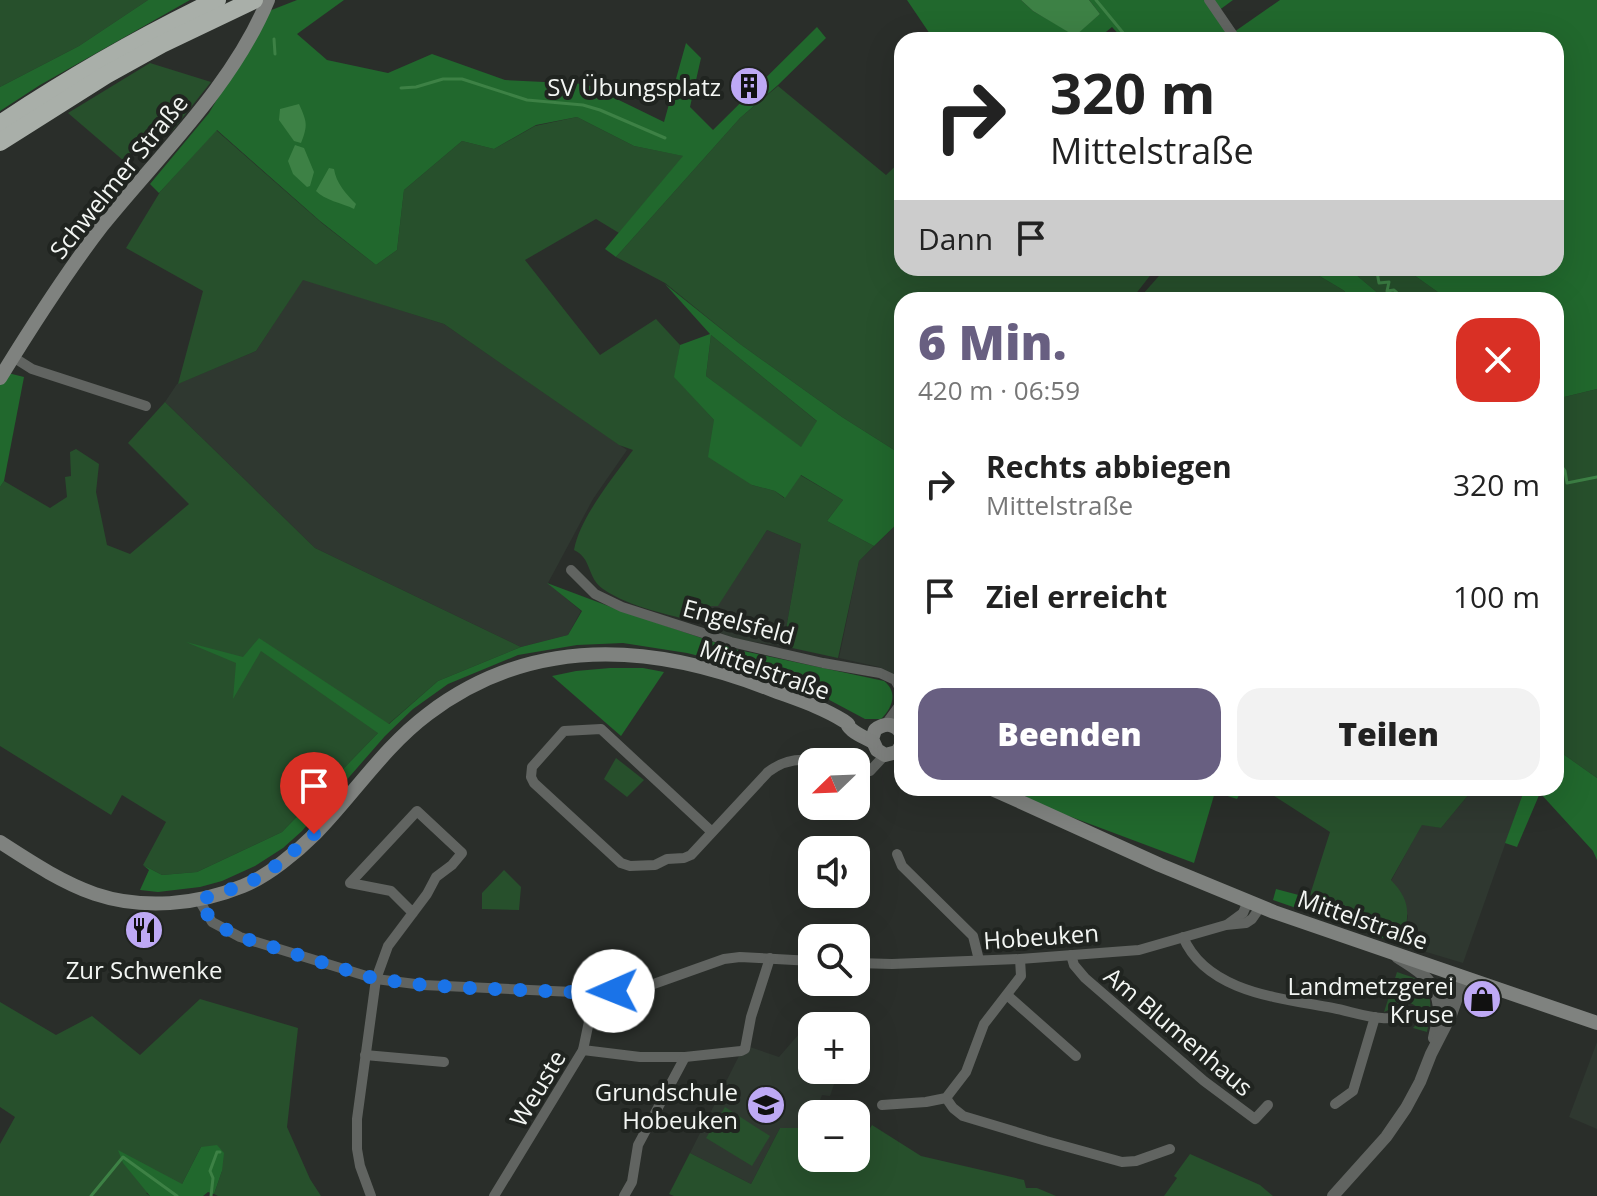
<!DOCTYPE html>
<html lang="de">
<head>
<meta charset="utf-8">
<style>
  body { margin:0; font-family:"Open Sans",sans-serif; background:#f2f2f2; color:#222; height:100vh; display:flex; flex-direction:column; font-size:30px; white-space:nowrap }
  * { box-sizing:border-box; margin:0 }
  p { font-size:26px; color:#767676 }
  .icon { flex:none; width:44px; height:44px; fill:none; stroke:currentColor; stroke-width:2; stroke-linecap:round; stroke-linejoin:round }
  .map { position:relative; flex:1; overflow:hidden }
  .sheet { position:absolute; left:894px; top:292px; width:670px; height:504px; display:flex; flex-direction:column; background:#fff; border-radius:24px; box-shadow:0 8px 32px #0002 }
  .sheet>* { flex:none }
  .top-card { position:absolute; left:894px; top:32px; width:670px; height:244px; border-radius:24px; box-shadow:0 8px 32px #0002; background:#fff; color:#222; overflow:hidden }
  .needle { width:52px; rotate:247deg }
  .fabs { position:absolute; left:798px; top:748px; display:grid; gap:16px }
  .fabs a { display:grid; place-items:center; width:72px; height:72px; border-radius:16px; background:#fff; box-shadow:0 8px 32px #0002; font-size:40px }
  .pin { position:absolute; display:grid; place-items:center; width:68px; height:68px; color:#fff; margin:-82px -34px; border-radius:50% 50% 50% 0; rotate:-45deg; box-shadow:0 0 8px #0007 }
  .pin .icon { rotate:45deg }
  .me { position:absolute; width:88px; margin:-44px; rotate:269deg; stroke-linejoin:round; filter:drop-shadow(0 0 6px #0008) }
  .turn { display:flex; align-items:center; gap:28px; height:168px; padding:0 24px; font-size:36px }
  .turn .icon { width:104px; height:104px; stroke-width:2.5 }
  .turn b { display:block; font-size:56px; line-height:68px }
  .then { display:flex; align-items:center; height:76px; padding:0 24px; background:#0003; gap:16px; font-size:30px }
  .round { display:grid; place-items:center; flex:none; width:84px; height:84px; border-radius:24px; background:#f2f2f2 }
  .overview { display:flex; align-items:center; justify-content:space-between; height:136px; padding:0 24px }
  h1 { font-size:48px; font-weight:800; line-height:60px; color:#685f81 }
  .button { display:flex; gap:16px; margin-top:auto; padding:16px 24px }
  .button a { flex:1; height:92px; border-radius:24px; background:#685f81; color:#fff; font-size:32px; font-weight:800; line-height:92px; text-align:center }
  .button a+a { background:#f2f2f2; color:#222 }
  ul { padding:0; list-style:none }
  li { display:flex; align-items:center; gap:24px; height:112px; padding:0 24px }
  li div { flex:1 }
  li b { display:block; font-size:30px }
  li em { font-style:normal }
  .map>svg:first-child { display:block }
  .built { fill:#2f3830 }
  .green { fill:#27502c }
  .forest { fill:#21682d; fill-rule:evenodd }
  .water { fill:#3d8145 }
  .lines { fill:none; stroke-linecap:round; stroke-linejoin:round }
  .stream { stroke:#3d8145; stroke-width:3 }
  .minor { stroke:#616461; stroke-width:10 }
  .tertiary { stroke:#616461; stroke-width:12 }
  .secondary { stroke:#7f827f; stroke-width:14 }
  .motorway { stroke:#a9afa9; stroke-width:18 }
  .route { stroke:#1a73e8; stroke-width:14; stroke-dasharray:0 25.2 }
  .labels { text-anchor:middle; dominant-baseline:central; stroke-width:8; stroke-linejoin:round; paint-order:stroke }
  .poi-label { font-size:24px; fill:#f3f6f3; stroke:#202420; text-anchor:end }
  .street-label { font-size:24px; fill:#f3f6f3; stroke:#202420 }
</style>
</head>
<body>
<div class="map">
<svg width="1597" height="1196" viewBox="0 0 1597 1196">
  <rect width="100%" height="100%" fill="#2a2e2a"/>
  <!-- built -->
  <g class="built">
    <polygon points="303,279 444,324 627,450 593,499 548,583 581,611 568,635 521,647 315,548 165,402 177,384 256,351"/>
    <polygon points="902,519 902,678 879,667 839,658 859,561"/>
    <polygon points="767,530 801,544 783,646 740,640 717,632 700,623 711,606 718,605"/>
    <polygon points="1474,788 1525,788 1463,963 1403,945 1408,916 1391,881 1422,824 1441,828"/>
    <polygon points="805,1027 812,1031 812,1070 839,1070 830,1096 822,1095 815,1114 812,1114 810,1128 780,1128 751,1184 690,1153 740,1054 750,1047 779,1057"/>
    <polygon points="1597,1042 1597,1129 1569,1117"/>
  </g>
  <!-- green -->
  <g class="green">
    <polygon points="0,0 148,0 79,46 0,87"/>
    <polygon points="150,63 211,82 172,131 154,130 124,161 68,113"/>
    <polygon points="778,86 886,175 902,160 902,268 1156,268 1131,300 902,300 902,455 842,417 740,344 665,283 616,257 740,118"/>
    <path d="M577,117L634,146L684,156L619,233L596,219L525,260L600,355L656,319L680,345L675,377L714,420L752,485L775,491L784,498L800,475L843,500L827,521L874,546L859,561L838,658L783,646L801,544L767,530L718,606H711L700,623C668,614 631,608 603,589C587,578 592,558 574,550C580,517 613,478 633,450L619,445L444,324L303,280L256,351L178,384L203,291L126,248L160,192L216,130L323,224L376,265L397,250L404,190L462,141L494,149L535,126Z"/>
    <polygon points="1166,268 1306,268 1343,290 1354,300 1155,300 1143,294"/>
    <polygon points="1348,268 1404,268 1449,300 1386,300"/>
    <polygon points="711,335 818,422 801,448 706,376"/>
    <polygon points="1597,389 1597,778 1556,749 1556,489 1561,486 1556,480 1556,395 1560,398"/>
    <polygon points="165,402 315,548 521,647 438,681 378,733 282,832 197,872 162,875 143,865 166,822 122,795 111,815 0,746 0,487 4,481 50,508 67,497 65,477 71,476 70,452 76,449 99,464 96,492 107,545 130,554 189,504 128,443"/>
    <polygon points="616,758 644,780 627,797 604,779"/>
    <path d="M1262,788H1474L1441,828L1422,825L1391,880C1407,897 1410,908 1405,931L1309,898L1330,832Z"/>
    <polygon points="504,870 521,887 519,910 482,909 482,893"/>
    <path d="M1397,972C1405,975 1415,977 1421,982C1435,994 1430,1017 1427,1032L1413,1028C1421,1021 1423,1006 1409,1003C1401,1002 1391,1009 1384,1012Z"/>
    <polygon points="200,999 298,1028 287,1127 310,1179 321,1196 218,1196 214,1194 222,1171 201,1147 182,1184 146,1193 150,1196 0,1196 0,1144 15,1117 0,1107 0,1002 56,1035 92,1016 140,1055"/>
    <polygon points="725,1107 770,1136 752,1166 706,1138"/>
    <polygon points="872,1125 921,1156 1024,1180 1026,1188 1037,1188 1056,1196 674,1196 669,1194 690,1153 751,1184 780,1128 812,1128 812,1158 856,1158 856,1130 869,1130"/>
    <polygon points="1190,1154 1260,1185 1273,1196 1164,1196 1177,1178 1174,1176"/>
  </g>
  <!-- forest -->
  <g class="forest">
    <polygon points="148,0 190,0 40,85 0,111 0,87 79,46"/>
    <polygon points="297,0 344,0 297,34 327,60 388,73 432,54 505,80 586,84 664,122 686,43 701,58 690,107 713,130 817,27 826,38 778,85 740,118 616,257 605,249 683,156 634,146 577,117 536,125 494,149 462,141 404,190 397,250 376,265 320,221 217,130 159,193 150,184 209,113 269,11"/>
    <polygon points="907,0 1021,0 1033,11 1075,35 1100,14 1089,0 1233,0 1218,11 1234,32 1280,0 1597,0 1597,389 1560,398 1556,395 1556,300 1449,300 1404,268 1556,268 1556,40 1124,40 1112,27 1096,40 934,40"/>
    <polygon points="1306,268 1348,268 1386,300 1354,300 1343,290"/>
    <path d="M665,284L740,344L842,417L902,455V519L874,546L827,521L843,500L801,475L785,498L775,491L752,485L708,457L714,420L674,377L680,345L710,334ZM711,335L817,421L801,447L706,376Z"/>
    <polygon points="0,371 24,377 4,481 0,487"/>
    <path d="M547,583L619,610L734,649L884,681C898,692 893,707 881,719H865L820,695L739,666L687,653L623,643L577,645L518,655L448,684L413,709L385,736L302,831L283,848L255,866L222,881L200,887L158,892L140,890L149,870L143,865L162,875L197,872L282,832L378,733L261,651L233,699L236,663L186,642L243,657L259,638L389,724L438,681L521,647L568,635L582,611Z"/>
    <polygon points="610,668 643,668 664,672 621,736 552,676 576,671"/>
    <polygon points="1556,749 1597,778 1597,860 1593,851 1540,793 1517,847 1505,843 1525,788 1556,788"/>
    <polygon points="1009,788 1243,788 1237,799 1215,792 1194,863 1050,809"/>
    <polygon points="1276,889 1310,898 1405,931 1403,945 1273,900"/>
    <polygon points="217,1145 224,1153 222,1171 214,1194 208,1192 203,1196 150,1196 123,1163 118,1150 182,1184 201,1147"/>
  </g>
  <!-- water -->
  <g class="water">
    <polygon points="1021,0 1089,0 1100,14 1075,36 1033,11"/>
    <path d="M299,104C307,122 308,125 301,143L294,141L279,120L280,109Z"/>
    <polygon points="295,145 304,148 314,172 310,186 307,187 293,174 288,161"/>
    <path d="M329,168L334,169C336,183 346,194 356,204L354,209C342,203 324,200 316,191Z"/>
  </g>
  <g class="lines">
    <!-- stream -->
    <g class="stream">
      <polyline points="1096,0 1129,40"/>
      <polyline points="274,39 275,54"/>
      <polyline points="401,88 416,87 443,79 462,79 527,100 583,105 600,110 665,138"/>
      <polyline points="1364,268 1377,272 1379,283 1389,282 1387,291 1394,290 1405,300"/>
      <polyline points="1556,459 1565,471 1567,483 1597,477"/>
      <polyline points="91,1196 123,1157 177,1196"/>
      <polyline points="211,1196 213,1178 210,1171 217,1152 220,1152"/>
    </g>
    <!-- minor -->
    <g class="minor">
      <polyline points="1209,0 1233,35 1238,40"/>
      <polyline points="13,357 32,369 146,406"/>
      <polyline points="571,570 595,594 622,607 731,642 823,663 880,673 895,680 902,692"/>
      <polyline points="886,724 902,702"/>
      <polyline points="856,773 870,771 885,755"/>
      <path d="M712,832L601,729L564,731L532,767L531,777L534,783L621,863L630,866L655,865L667,859L684,858L691,855L768,772C784,760 800,757 819,762"/>
      <polyline points="897,854 902,866 973,936 979,960"/>
      <polyline points="199,900 212,922 240,937 376,979 423,985 595,993 648,986 724,959 740,957 812,961"/>
      <polyline points="1228,924 1243,913 1248,901"/>
      <path d="M1183,937C1207,993 1281,998 1333,1008C1349,1011 1365,1017 1382,1018C1390,1019 1398,1017 1406,1017"/>
      <polyline points="1071,955 1074,965 1085,978 1204,1081 1255,1119 1268,1105"/>
      <polyline points="856,963 892,964 1020,959 1139,950 1226,925 1246,923 1252,919 1261,906"/>
      <polyline points="1007,995 1076,1056"/>
      <polyline points="583,1050 640,1057 685,1057 741,1051 745,1049 751,1017 770,958"/>
      <polyline points="365,1055 444,1062"/>
      <polyline points="946,1098 953,1108 963,1116 1046,1141 1122,1162 1136,1161 1170,1149"/>
      <polyline points="1335,1104 1353,1091 1375,1017"/>
      <polyline points="882,1105 926,1102 946,1098 966,1072 984,1024 1021,976 1020,959"/>
      <polyline points="371,1196 360,1166 357,1149 357,1119 376,979 388,946 427,894 436,877 452,865 462,853 417,811 350,883 391,891 413,913"/>
      <polyline points="494,1196 583,1050 595,993"/>
      <polyline points="624,1196 632,1182 638,1145 685,1057"/>
    </g>
    <!-- tertiary -->
    <g class="tertiary">
      <path d="M1397,957C1420,972 1436,979 1439,1008"/>
      <path d="M1434,1038C1439,1015 1443,994 1459,975"/>
      <polyline points="1333,1196 1386,1137 1406,1108 1420,1082 1431,1054 1451,1015 1464,977"/>
    </g>
    <!-- secondary -->
    <g class="secondary">
      <path d="M0,378C32,326 65,274 102,226C160,154 232,87 268,0"/>
      <path d="M902,735C896,723 885,722 875,730L872,739L877,750L885,755L897,752L902,744"/>
      <polyline points="990,788 1160,865 1274,912 1597,1023"/>
      <path d="M0,842C31,862 61,882 95,894C143,910 197,905 243,886C268,876 297,852 316,833C354,794 384,747 428,714C533,634 654,643 772,690C796,699 822,707 844,721C854,728 843,722 852,730C858,735 866,738 873,742"/>
    </g>
    <!-- motorway -->
    <g class="motorway">
      <path d="M0,124C69,78 142,36 217,0"/>
      <polyline points="0,142 106,75 162,44 254,0"/>
    </g>
  </g>
  <g class="lines">
    <!-- route -->
    <polyline class="route" points="314,834 272,869 247,884 199,900 212,922 240,937 376,979 423,985 471,988 595,993 613,991"/>
  </g>
  <!-- icons -->
  <defs>
    <symbol id="building-disc" viewBox="-11 -11 22 22"><circle r="9.5" fill="#bea9f5" stroke="#202420"/><path d="M-4-6H4V6H1V3H-1V6H-4ZM-2.5-4.3h1.7v1.8h-1.7ZM.8-4.3h1.7v1.8H.8ZM-2.5-1h1.7V.8h-1.7ZM.8-1h1.7V.8H.8Z" fill="#111"/></symbol>
    <symbol id="restaurant-disc" viewBox="-11 -11 22 22"><circle r="9.5" fill="#bea9f5" stroke="#202420"/><path d="M-5-6h1v4h1v-4h1v4h1v-4h1v5L-1.5 .5V6h-2V.5L-5-1ZM5-6V6H3V1.5H1.5Q1.5-4 5-6Z" fill="#111"/></symbol>
    <symbol id="shop-disc" viewBox="-11 -11 22 22"><circle r="9.5" fill="#bea9f5" stroke="#202420"/><path d="M-5-2.5h2.3a2.7 3.5 0 0 1 5.4 0H5L5.5 6h-11ZM-1.5-2.5h3a1.5 2.3 0 0 0-3 0Z" fill="#111"/></symbol>
    <symbol id="school-disc" viewBox="-11 -11 22 22"><circle r="9.5" fill="#bea9f5" stroke="#202420"/><path d="M0-5L7-2L0 1L-7-2ZM-4 1L0 2.5L4 1V4Q0 6-4 4Z" fill="#111"/></symbol>
  </defs>
  <g fill-rule="evenodd">
    <use href="#building-disc" x="727" y="64" width="44" height="44"/>
    <use href="#restaurant-disc" x="122" y="908" width="44" height="44"/>
    <use href="#shop-disc" x="1460" y="977" width="44" height="44"/>
    <use href="#school-disc" x="744" y="1083" width="44" height="44"/>
  </g>
  <g class="labels">
    <!-- poi labels -->
    <g class="poi-label">
      <text x="721" y="86">SV Übungsplatz</text>
      <text x="144" y="969" text-anchor="middle">Zur Schwenke</text>
      <text x="1454" y="985">Landmetzgerei<tspan x="1454" dy="28">Kruse</tspan></text>
      <text x="738" y="1091">Grundschule<tspan x="738" dy="28">Hobeuken</tspan></text>
    </g>
    <!-- street labels -->
    <g class="street-label">
      <text transform="translate(118 176) rotate(-51)">Schwelmer Straße</text>
      <text transform="translate(739 621) rotate(15)">Engelsfeld</text>
      <text transform="translate(765 669) rotate(19)">Mittelstraße</text>
      <text transform="translate(1363 919) rotate(19)">Mittelstraße</text>
      <text transform="translate(1041 936) rotate(-4)">Hobeuken</text>
      <text transform="translate(1179 1031) rotate(40)">Am Blumenhaus</text>
      <text transform="translate(537 1088) rotate(-59)">Weuste</text>
    </g>
  </g>
</svg>
<div class="fabs">
<a><svg class="needle" viewBox="-14 -14 28 28"><path d="M0-13l5 13h-10z" fill="#e53935"/><path d="M0 13l5-13h-10z" fill="#767676"/></svg></a>
<a><svg class="icon" aria-label="sound" viewBox="0 0 24 24"><path d="M4 9h4l5-4v14l-5-4H4zM17 9q2 3 0 6"/></svg></a>
<a><svg class="icon" aria-label="search" viewBox="0 0 24 24"><circle cx="10" cy="10" r="6"/><path d="M15 15l6 6"/></svg></a>
<a>+</a>
<a>−</a>
</div>
<div class="pin" style="left:314px;top:834px;background:#d93025"><svg class="icon" aria-label="arrive" viewBox="0 0 24 24"><path d="M6 21V4h12l-3 4 3 4H6"/></svg></div>
<svg class="me" style="left:613px;top:991px" viewBox="-20 -20 40 40"><circle r="19" fill="#fff"/><path d="M0-13L10 11 0 6-10 11z" fill="#1a73e8"/></svg>
<div class="top-card">
<div class="turn"><svg class="icon" aria-label="right" viewBox="0 0 24 24"><path d="M7 20v-9h11M14 6l5 5-5 5"/></svg><div><b>320 m</b>Mittelstraße</div></div>
<div class="then">Dann<svg class="icon" aria-label="arrive" viewBox="0 0 24 24"><path d="M6 21V4h12l-3 4 3 4H6"/></svg></div>
</div>
<section class="sheet">
<div class="overview"><div><h1>6 Min.</h1><p>420 m · 06:59</p></div><a class="round" style="background:#d93025;color:#fff"><svg class="icon" aria-label="close" viewBox="0 0 24 24"><path d="M6 6l12 12M18 6L6 18"/></svg></a></div>
<ul>
<li><svg class="icon" aria-label="right" viewBox="0 0 24 24"><path d="M7 20v-9h11M14 6l5 5-5 5"/></svg><div><b>Rechts abbiegen</b><p>Mittelstraße</p></div><em>320 m</em></li>
<li><svg class="icon" aria-label="arrive" viewBox="0 0 24 24"><path d="M6 21V4h12l-3 4 3 4H6"/></svg><div><b>Ziel erreicht</b></div><em>100 m</em></li>
</ul>
<div class="button"><a>Beenden</a><a>Teilen</a></div>
</section>
</div>
</body>
</html>
